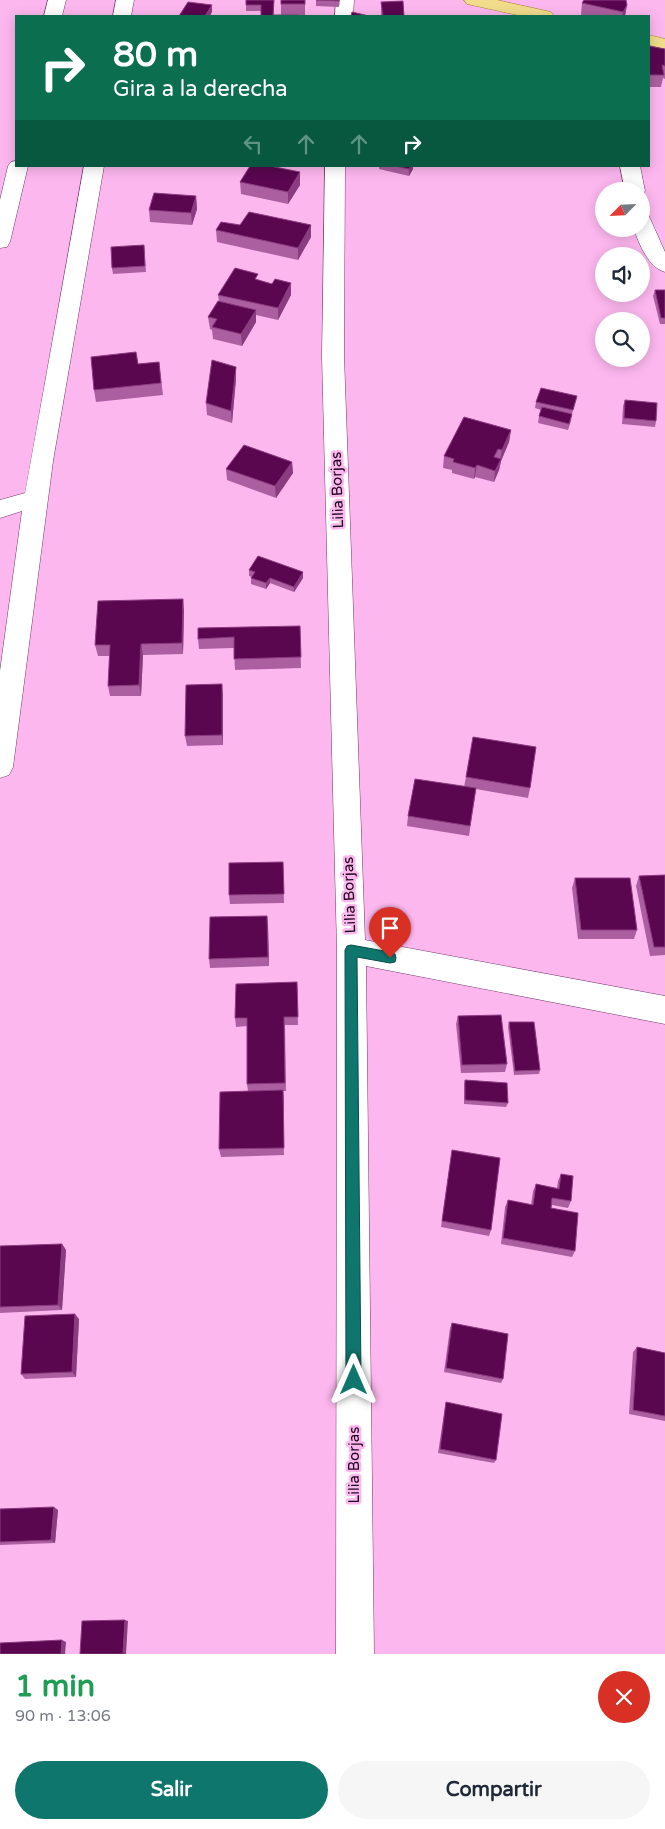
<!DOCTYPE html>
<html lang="es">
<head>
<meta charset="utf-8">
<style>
  body { margin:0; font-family:"Varela Round",sans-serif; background:#f6f6f7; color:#1f2937; height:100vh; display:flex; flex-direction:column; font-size:19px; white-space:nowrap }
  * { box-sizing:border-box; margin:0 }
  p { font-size:16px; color:#747a83 }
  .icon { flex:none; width:28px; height:28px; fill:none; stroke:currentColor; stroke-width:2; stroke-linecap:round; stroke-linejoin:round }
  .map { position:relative; height:1654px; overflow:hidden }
  .drawer { display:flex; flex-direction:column; background:#fff; flex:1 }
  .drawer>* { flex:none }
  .hud { position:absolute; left:15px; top:15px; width:635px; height:152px; border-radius:0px; box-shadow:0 2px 12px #0003; background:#0b6e4f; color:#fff; overflow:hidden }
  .needle { width:32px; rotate:246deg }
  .buttons { position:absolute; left:595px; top:182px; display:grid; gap:10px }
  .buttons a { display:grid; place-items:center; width:55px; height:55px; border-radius:50%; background:#fff; box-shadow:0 2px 12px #0003; font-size:25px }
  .pin { position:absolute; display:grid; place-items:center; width:42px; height:42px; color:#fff; margin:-51px -21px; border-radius:50% 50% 50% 0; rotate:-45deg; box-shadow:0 0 5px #0007 }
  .pin .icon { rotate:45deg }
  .me { position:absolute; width:55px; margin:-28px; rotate:0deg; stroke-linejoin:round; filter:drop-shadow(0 0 4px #0008) }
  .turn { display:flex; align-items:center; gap:18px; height:105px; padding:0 15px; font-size:22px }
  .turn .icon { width:65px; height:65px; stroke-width:2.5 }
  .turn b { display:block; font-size:35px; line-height:42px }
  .lanes { display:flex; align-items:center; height:48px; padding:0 15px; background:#0003; justify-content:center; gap:25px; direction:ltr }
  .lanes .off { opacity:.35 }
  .round { display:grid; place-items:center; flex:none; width:52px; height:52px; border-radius:26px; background:#f6f6f7 }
  .summary { display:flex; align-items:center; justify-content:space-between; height:85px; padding:0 15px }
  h1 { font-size:30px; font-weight:700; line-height:38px; color:#1e9e55 }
  .button { display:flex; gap:10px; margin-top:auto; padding:10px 15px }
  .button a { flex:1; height:58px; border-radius:30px; background:#0f766e; color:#fff; font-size:20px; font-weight:700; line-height:58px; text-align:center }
  .button a+a { background:#f6f6f7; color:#1f2937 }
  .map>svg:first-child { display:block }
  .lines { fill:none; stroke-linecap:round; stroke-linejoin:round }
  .minor-casing { stroke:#713667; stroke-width:1 }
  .major-casing { stroke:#a08131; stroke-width:1 }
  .minor { fill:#fff; fill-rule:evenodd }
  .major { fill:#f1dc8c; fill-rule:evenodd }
  .wall { fill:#ac5fa0 }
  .shaded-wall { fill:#8b3c80 }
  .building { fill:#5a0750; stroke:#8b3c80 }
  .route { fill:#0f766e; stroke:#0a4d48 }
  .labels { text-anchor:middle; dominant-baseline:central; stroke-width:5; stroke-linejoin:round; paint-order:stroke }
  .street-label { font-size:15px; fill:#1a0417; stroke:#fdb7ef }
</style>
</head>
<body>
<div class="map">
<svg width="665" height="1654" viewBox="0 0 665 1654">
  <rect width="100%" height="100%" fill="#fdb7ef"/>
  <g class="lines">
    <defs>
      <g id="minor">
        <polygon points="48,0 66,0 62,16 44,16"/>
        <polygon points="116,0 134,0 131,16 113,16"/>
        <polygon points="336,0 354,0 353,16 335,16"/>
        <polygon points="16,161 16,166 28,166 10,242 7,247 0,248 0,200 8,166 11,162"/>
        <polygon points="84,166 104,166 53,461 13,767 9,775 0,778 0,671 22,511 0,518 0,500 25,493"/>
        <polygon points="325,166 345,166 344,356 365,940 665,996 665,1024 366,966 374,1654 336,1654 337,950 322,356"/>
        <polygon points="620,166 640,166 645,191 642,195 641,191 625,191"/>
        <path d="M641,212L648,214L665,252V272C648,267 639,244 634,229H641Z"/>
      </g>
      <g id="major">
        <polygon points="464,0 497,0 551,12 554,16 522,16 467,4"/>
        <polygon points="649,35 665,39 665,49 649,45"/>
      </g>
    </defs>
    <!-- minor casing -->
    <use href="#minor" class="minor-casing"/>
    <!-- major casing -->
    <use href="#major" class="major-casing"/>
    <!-- minor -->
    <use href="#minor" class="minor"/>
    <!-- major -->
    <use href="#major" class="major"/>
  </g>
  <!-- wall -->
  <g class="wall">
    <polygon points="243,0 274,0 274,15 281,15 281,0 305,0 305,16 261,16 261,11 246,11 246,0"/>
    <polygon points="316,0 340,0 339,7 316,6"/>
    <polygon points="381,2 404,16 381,16"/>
    <polygon points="582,3 627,5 625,16 587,16 581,15"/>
    <polygon points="649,46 665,49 665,79 663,78 661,87 649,87"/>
    <polygon points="379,166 413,166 413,169 409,176 379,169"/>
    <polygon points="240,182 300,185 288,204 241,194"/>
    <polygon points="196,196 197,209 192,225 150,222 149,210"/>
    <polygon points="602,204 604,204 604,226 601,211"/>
    <polygon points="240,225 311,225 311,237 298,260 217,242 216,230"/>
    <polygon points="144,245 146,272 113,274 112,268"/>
    <polygon points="259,280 291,295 278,320 256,315 256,322 242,346 213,339 212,330 210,329 208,317 219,301 218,295"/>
    <polygon points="655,290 665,290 665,324 660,324 653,296"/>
    <polygon points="159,362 163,395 96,402 94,390 138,364"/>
    <polygon points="236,367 236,379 232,423 207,415 206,403"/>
    <polygon points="577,396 572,414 571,421 568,430 538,423 539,416 541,410 535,408 536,402"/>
    <polygon points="625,400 656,421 655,427 622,424 623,406"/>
    <polygon points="511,430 509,442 501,461 499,470 494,482 475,477 474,479 452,473 452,470 443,468 444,456"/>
    <polygon points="292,462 293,473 276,498 227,480 226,469"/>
    <polygon points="249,570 303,578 294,592 270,583 266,589 251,584 251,578 252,577 249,576"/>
    <polygon points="184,610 183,654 143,655 141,696 110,696 108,686 110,656 98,656 95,645"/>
    <polygon points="300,626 301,668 235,670 234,648 199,649 198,639"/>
    <polygon points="223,695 223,745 187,746 185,736"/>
    <polygon points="466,777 530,788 528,798 476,789 469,836 407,826 408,816 464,787"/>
    <polygon points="283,862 284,903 230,904 229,895"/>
    <polygon points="665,875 665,955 650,956 636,886 639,876"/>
    <polygon points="575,878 637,930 634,939 578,939 572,888"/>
    <polygon points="268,925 269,966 210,968 209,959"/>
    <polygon points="297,982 298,1025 285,1025 286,1091 283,1091 284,1155 221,1157 219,1149 248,1091 247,1084 247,1026 236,1027 235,1018"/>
    <polygon points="458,1016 507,1064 505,1072 461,1073 456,1024"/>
    <polygon points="509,1022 540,1070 539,1074 514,1075 508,1027"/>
    <polygon points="465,1080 508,1103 506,1107 464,1104 464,1084"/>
    <polygon points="452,1150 491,1230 489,1236 441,1227"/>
    <polygon points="561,1174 571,1201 568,1208 552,1205 551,1208 575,1251 572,1257 501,1244 505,1207 508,1200 531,1205 533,1191 536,1184 557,1188 558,1181"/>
    <polygon points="62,1244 66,1250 62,1310 0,1313 0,1246"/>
    <polygon points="79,1319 76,1377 25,1379 21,1374"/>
    <polygon points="452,1323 503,1379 501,1383 444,1372 450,1328"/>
    <polygon points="637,1347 665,1353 665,1421 629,1414 633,1352"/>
    <polygon points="446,1402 496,1460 494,1463 438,1453 445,1407"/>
    <polygon points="0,1509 58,1510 55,1543 0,1545"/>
  </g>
  <!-- shaded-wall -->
  <g class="shaded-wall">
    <polygon points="212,5 212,12 210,16 205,16"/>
    <polygon points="627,5 625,16 622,16 623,12"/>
    <polygon points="411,166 413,166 413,169 409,176 409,169"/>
    <polygon points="300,172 300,185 288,204 288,192"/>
    <polygon points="196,196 197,209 192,225 191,213"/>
    <polygon points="311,225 311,237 298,260 298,248"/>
    <polygon points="291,283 291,295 278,320 278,308"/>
    <polygon points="256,310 256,322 242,346 241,334"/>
    <polygon points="236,367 236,379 232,423 231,411"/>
    <polygon points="511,430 509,442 501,461 499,470 494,482 495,471 500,460 502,450"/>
    <polygon points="292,462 293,473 276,498 275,486"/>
    <polygon points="477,465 475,477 474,479 475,468"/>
    <polygon points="303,572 303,578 294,592 294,587"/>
    <polygon points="270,578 270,583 266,589 266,583"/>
    <polygon points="183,599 184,610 183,654 182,643"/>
    <polygon points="141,644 143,655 141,696 139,685"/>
    <polygon points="222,684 223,695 223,745 222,735"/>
    <polygon points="267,916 268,925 269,966 268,957"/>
    <polygon points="283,1090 284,1098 284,1155 284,1148"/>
    <polygon points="62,1244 66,1250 62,1310 58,1305"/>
    <polygon points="75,1314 79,1319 76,1377 72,1372"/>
    <polygon points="54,1507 58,1510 55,1543 51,1540"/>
    <polygon points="125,1620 128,1621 126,1654 123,1654"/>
    <polygon points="62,1640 66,1642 65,1654 61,1654"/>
  </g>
  <!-- building -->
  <g class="building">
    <polygon points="246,0 274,0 273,15 298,15 298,16 261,16 261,5 246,5"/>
    <rect x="281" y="0" width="24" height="4"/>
    <polygon points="316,0 339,0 339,1"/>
    <polygon points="584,0 626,0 627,5 623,12 582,3"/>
    <polygon points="403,1 404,16 383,16 381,2"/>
    <polygon points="188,2 212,5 205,16 179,16"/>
    <polygon points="352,12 369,16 351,16"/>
    <polygon points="649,46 665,49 665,66 662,65 664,75 649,75"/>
    <polygon points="250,166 270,166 300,172 288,192 240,182"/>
    <polygon points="395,166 411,166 409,169"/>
    <polygon points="154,193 196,196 191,213 149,210"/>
    <polygon points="602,204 604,204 604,214"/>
    <polygon points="249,212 311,225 298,248 216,230 221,222 240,225"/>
    <polygon points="144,245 145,266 112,268 111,247"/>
    <polygon points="235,268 258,274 255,279 272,284 275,279 291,283 278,308 218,295"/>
    <polygon points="655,290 665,290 665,318 661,318"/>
    <polygon points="218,301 256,310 241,334 212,327 217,319 208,317"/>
    <polygon points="136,352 138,364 159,362 161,383 94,390 91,357"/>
    <polygon points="212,360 236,367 231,411 206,403"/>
    <polygon points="541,388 577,396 573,410 536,402"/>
    <polygon points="625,400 657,403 656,421 624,418"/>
    <polygon points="542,407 572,414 569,424 539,416"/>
    <polygon points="464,417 511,430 502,450 498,449 494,457 501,459 495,471 477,465 475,468 453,462 454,459 444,456"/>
    <polygon points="244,445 292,462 275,486 226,469"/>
    <polygon points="258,556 303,572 294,587 270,578 266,583 251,578 255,572 249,570"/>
    <polygon points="183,599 182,643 141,644 139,685 108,686 110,645 95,645 98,601"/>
    <polygon points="300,626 301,657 234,659 234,637 198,639 198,628"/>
    <polygon points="222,684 222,735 185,736 186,685"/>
    <polygon points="473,737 536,747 530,788 466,777"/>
    <polygon points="415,779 476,788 470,826 408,816"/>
    <polygon points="283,862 284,894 229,895 229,863"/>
    <polygon points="665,875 665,947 654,947 639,876"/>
    <polygon points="575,878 630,878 637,930 581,930"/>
    <polygon points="267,916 268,957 209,959 210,917"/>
    <polygon points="297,982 298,1017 284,1017 285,1083 247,1084 247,1018 235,1018 236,984"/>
    <polygon points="501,1015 507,1064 462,1065 458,1016"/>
    <polygon points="509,1022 534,1022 540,1070 515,1071"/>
    <polygon points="465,1080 507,1083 508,1103 465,1100"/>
    <polygon points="283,1090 284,1148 219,1149 220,1092"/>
    <polygon points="452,1150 500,1158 491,1230 442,1221"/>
    <polygon points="561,1174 573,1176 571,1201 552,1198 551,1208 578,1213 575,1251 503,1238 508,1200 533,1205 536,1184 559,1189"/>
    <polygon points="62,1244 58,1305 0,1307 0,1246"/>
    <polygon points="75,1314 72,1372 21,1374 25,1316"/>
    <polygon points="452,1323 508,1334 503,1379 446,1368"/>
    <polygon points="637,1347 665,1353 665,1416 633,1410"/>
    <polygon points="446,1402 502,1414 496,1460 440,1449"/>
    <polygon points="54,1507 51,1540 0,1542 0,1509"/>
    <polygon points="125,1620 123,1654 80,1654 82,1621"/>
    <polygon points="62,1640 61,1654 0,1654 0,1643"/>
  </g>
  <!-- route -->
  <polygon class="route" points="351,945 390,952 395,954 396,958 395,962 390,963 357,957 361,1380 358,1385 354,1387 349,1385 346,1380 345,950 347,946"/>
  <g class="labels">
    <!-- street labels -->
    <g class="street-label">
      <text transform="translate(337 490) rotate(-92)">Lilia Borjas</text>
      <text transform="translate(349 895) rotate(-92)">Lilia Borjas</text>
      <text transform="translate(354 1465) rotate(-90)">Lilia Borjas</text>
    </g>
  </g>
</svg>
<div class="buttons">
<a><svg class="needle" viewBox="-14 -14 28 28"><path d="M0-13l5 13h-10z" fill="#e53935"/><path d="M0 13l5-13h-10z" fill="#747a83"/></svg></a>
<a><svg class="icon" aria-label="sound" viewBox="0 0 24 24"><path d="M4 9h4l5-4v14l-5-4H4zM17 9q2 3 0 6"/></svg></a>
<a><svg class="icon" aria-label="search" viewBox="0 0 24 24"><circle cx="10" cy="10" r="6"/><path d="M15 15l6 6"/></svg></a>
</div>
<div class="pin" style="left:390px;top:958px;background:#d93025"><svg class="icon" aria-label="arrive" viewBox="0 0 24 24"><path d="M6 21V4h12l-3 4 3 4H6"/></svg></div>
<svg class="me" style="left:354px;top:1380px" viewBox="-20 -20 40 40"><path d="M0-17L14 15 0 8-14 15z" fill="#0f766e" stroke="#fff" stroke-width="4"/></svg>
<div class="hud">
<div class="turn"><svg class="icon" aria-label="right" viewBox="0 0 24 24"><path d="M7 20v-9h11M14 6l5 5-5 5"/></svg><div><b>80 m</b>Gira a la derecha</div></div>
<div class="lanes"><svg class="icon off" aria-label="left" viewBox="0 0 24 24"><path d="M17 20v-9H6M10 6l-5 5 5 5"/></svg><svg class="icon off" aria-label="ahead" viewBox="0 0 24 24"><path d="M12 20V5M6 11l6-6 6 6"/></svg><svg class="icon off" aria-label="ahead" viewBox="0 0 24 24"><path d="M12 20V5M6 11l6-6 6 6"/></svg><svg class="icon" aria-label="right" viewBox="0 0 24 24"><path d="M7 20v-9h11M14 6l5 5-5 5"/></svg></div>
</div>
</div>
<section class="drawer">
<div class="summary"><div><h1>1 min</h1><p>90 m · 13:06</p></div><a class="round" style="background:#d93025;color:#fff"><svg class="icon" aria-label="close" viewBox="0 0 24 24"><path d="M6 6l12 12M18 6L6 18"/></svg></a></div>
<div class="button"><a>Salir</a><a>Compartir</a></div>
</section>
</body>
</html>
